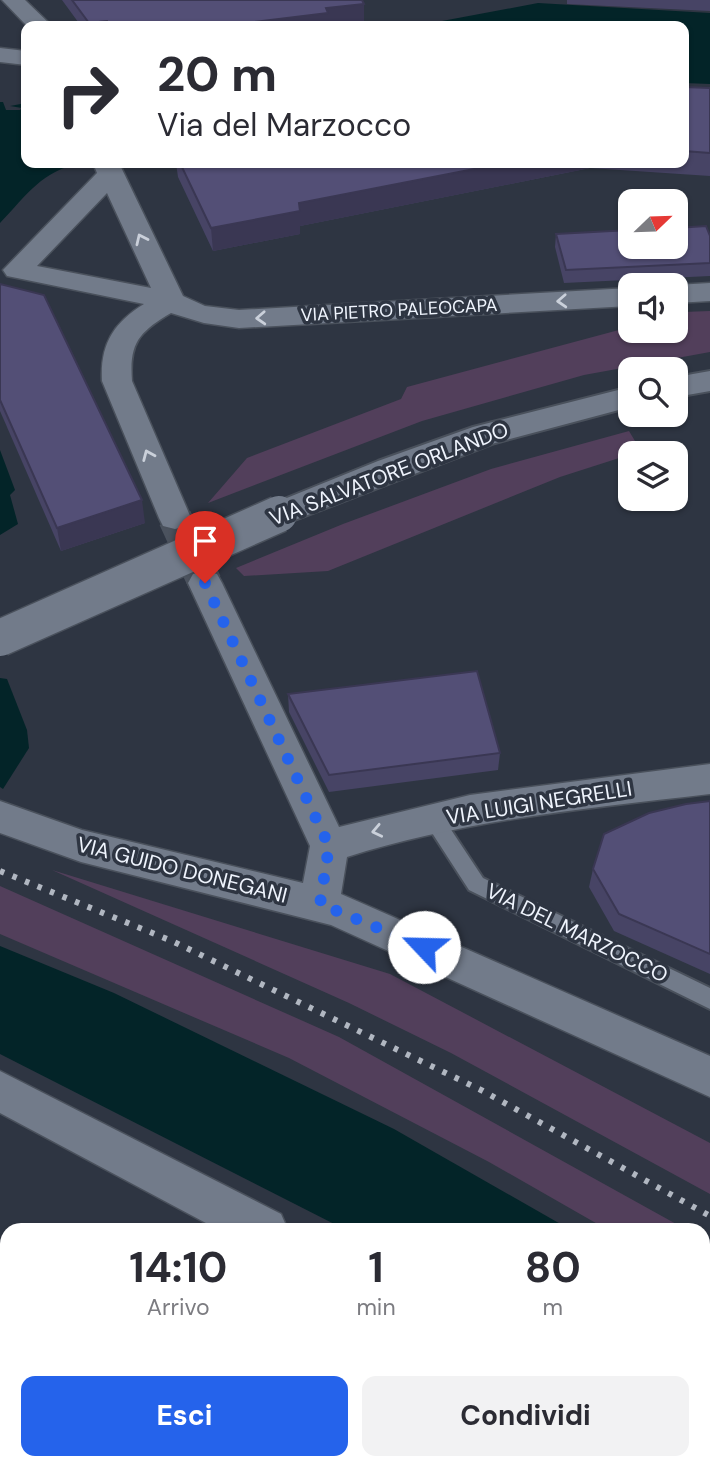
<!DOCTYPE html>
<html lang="it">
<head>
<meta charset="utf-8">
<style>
  body { margin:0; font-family:"DM Sans",sans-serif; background:#f2f2f3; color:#2b2b33; height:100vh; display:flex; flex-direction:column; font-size:26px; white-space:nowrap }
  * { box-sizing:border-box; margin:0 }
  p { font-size:23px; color:#7c7c81 }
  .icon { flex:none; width:38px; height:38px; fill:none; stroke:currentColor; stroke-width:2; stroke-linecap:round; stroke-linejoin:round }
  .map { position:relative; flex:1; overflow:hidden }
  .panel { position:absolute; left:0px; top:1223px; width:710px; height:247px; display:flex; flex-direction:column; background:#fff; border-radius:21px 21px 0 0; box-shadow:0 2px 5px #0004 }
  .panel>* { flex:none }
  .top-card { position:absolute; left:21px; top:21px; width:668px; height:147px; border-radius:14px; box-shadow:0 2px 5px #0004; background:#fff; color:#2b2b33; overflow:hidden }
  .needle { width:46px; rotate:67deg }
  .fabs { position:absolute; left:618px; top:189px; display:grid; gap:14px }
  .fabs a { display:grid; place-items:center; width:70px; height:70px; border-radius:14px; background:#fff; box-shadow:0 2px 5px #0004; font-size:35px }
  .pin { position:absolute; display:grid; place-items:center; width:60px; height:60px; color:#fff; margin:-72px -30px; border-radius:50% 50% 50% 0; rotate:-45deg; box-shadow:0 0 7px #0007 }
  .pin .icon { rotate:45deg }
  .me { position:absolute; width:77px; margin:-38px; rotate:294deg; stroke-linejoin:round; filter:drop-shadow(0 0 5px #0008) }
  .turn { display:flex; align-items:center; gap:24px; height:147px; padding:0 21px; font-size:32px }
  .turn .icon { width:91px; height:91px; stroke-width:2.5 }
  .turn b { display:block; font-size:49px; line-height:60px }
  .eta { display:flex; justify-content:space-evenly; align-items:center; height:119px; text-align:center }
  .eta b { font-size:42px; font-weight:700; line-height:49px }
  .button { display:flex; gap:14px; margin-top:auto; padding:14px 21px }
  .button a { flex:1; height:80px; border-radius:14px; background:#2563eb; color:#fff; font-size:28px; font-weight:700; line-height:80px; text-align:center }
  .button a+a { background:#f2f2f3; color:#2b2b33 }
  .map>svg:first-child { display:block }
  .green { fill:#523f5b }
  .water { fill:#032428 }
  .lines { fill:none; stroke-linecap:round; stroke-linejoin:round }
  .street-tunnel { stroke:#4b525e; stroke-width:34; stroke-dasharray:34 17; stroke-linecap:butt }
  .lane-casing { stroke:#4a515c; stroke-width:4 }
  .street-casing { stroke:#4a515c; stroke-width:3 }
  .secondary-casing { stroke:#4a515c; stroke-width:4 }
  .lane { fill:#727b8a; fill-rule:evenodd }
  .street { fill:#727b8a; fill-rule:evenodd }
  .secondary { fill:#727b8a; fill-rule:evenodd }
  .rail { stroke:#b1b7c1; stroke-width:6; stroke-dasharray:4.5 9; stroke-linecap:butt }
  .secondary-bridge-casing { stroke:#4a515c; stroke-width:39; stroke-linecap:butt }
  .secondary-bridge { stroke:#727b8a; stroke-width:36 }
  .wall { fill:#474465 }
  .shaded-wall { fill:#3a3753 }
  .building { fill:#534f76; stroke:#3a3753; stroke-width:2 }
  .oneway { stroke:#cad0da }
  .route { stroke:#2563eb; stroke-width:12; stroke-dasharray:0 21.6 }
  .labels { text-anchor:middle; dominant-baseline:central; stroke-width:7; stroke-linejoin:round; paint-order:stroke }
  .far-street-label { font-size:18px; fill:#eff4fd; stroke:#2e3542 }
  .street-label { font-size:21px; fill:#eff4fd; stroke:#2e3542 }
</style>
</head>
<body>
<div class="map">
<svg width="710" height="1469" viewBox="0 0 710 1469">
  <rect width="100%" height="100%" fill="#2e3542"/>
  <!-- green -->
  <g class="green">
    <polygon points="710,311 710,352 584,375 422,421 208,503 247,458 401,399 407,387 630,327 630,331 676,331 676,315 683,312"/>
    <polygon points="629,431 641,451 560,477 328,571 244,576 236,568 343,524 491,469"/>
    <polygon points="52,870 390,974 710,1143 710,1194 451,1053 349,1003"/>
    <polygon points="0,886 339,1037 687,1230 608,1230 489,1162 289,1058 0,934"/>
  </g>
  <!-- water -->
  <g class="water">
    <polygon points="538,3 710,13 710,84 684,83 684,26 429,26 443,24 442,21"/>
    <path d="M0,102H3L6,110H20L22,108L10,106L26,103V163H82C42,170 27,195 0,223Z"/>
    <polygon points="0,450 15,490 10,495 18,524 0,535"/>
    <polygon points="0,678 7,679 27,730 29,748 3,789 0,787"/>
    <polygon points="0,946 114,993 394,1129 571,1230 346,1230 0,1054"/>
    <polygon points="704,1306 710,1310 710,1440 704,1436"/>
  </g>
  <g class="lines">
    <!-- street-tunnel -->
    <polyline class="street-tunnel" points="175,518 205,583"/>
    <defs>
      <polygon id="lane" points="433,811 440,813 483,878 710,988 710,1009 469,890 423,819 426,813"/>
      <g id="street">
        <polygon points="2,0 25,0 52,26 27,26"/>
        <polygon points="0,48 26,51 26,65 0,62"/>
        <path d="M93,163H119L183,296L205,306L239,310L630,288V306L239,328L204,323L171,313C139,332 129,343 132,381L191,518L187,526L175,529L163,526L159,518L102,381C100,345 113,323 144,304L17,278L7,276L3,270L97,173ZM107,193L151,288L37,266Z"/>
        <polygon points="710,283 710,301 676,303 676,285"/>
        <path d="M205,571L217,574L222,583L339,827L470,795L710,764V794C588,808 465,820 347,857L341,894L710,1056V1097L331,925L81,862L0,833V801L82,830L303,883L310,846L188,583L193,574Z"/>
        <polygon points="0,1071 281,1214 288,1230 219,1230 0,1113"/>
        <polygon points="704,1440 710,1443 710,1469 634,1469 632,1463 704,1463"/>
      </g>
      <g id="secondary">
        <polygon points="710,371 710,391 676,397 676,377"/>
        <polygon points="630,387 630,407 495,443 279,526 267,522 262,514 267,506 378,461 473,427"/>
      </g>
    </defs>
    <!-- lane casing -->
    <use href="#lane" class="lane-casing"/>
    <!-- street casing -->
    <use href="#street" class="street-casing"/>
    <!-- secondary casing -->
    <use href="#secondary" class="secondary-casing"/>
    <!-- lane -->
    <use href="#lane" class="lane"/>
    <!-- street -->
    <use href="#street" class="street"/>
    <!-- secondary -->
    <use href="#secondary" class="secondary"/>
    <!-- rail -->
    <polyline class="rail" points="0,871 172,941 483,1091 710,1216"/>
    <defs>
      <polyline id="secondary-bridge" points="0,638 279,514"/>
    </defs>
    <!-- secondary-bridge casing -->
    <use href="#secondary-bridge" class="secondary-bridge-casing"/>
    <!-- secondary-bridge -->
    <use href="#secondary-bridge" class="secondary-bridge"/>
  </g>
  <!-- wall -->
  <g class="wall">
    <polygon points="62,0 362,0 364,4 364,21 328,25 328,26 81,26"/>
    <polygon points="567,0 710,0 710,11 567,4"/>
    <polygon points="684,87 710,88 710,176 590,168 300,226 300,234 213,251 178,177 176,163 684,163"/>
    <polygon points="556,234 710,236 710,276 564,283 555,247"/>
    <polygon points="0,284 145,523 61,551 0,411"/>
    <polygon points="288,694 500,753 498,770 329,792 289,712"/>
    <polygon points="710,801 710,974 614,931 589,887 593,869"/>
  </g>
  <!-- shaded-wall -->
  <g class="shaded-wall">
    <polygon points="364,4 364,21 328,25 328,26 230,26 230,25 326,8"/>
    <polygon points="107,21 108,26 89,26 89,23"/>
    <polygon points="505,163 591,163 590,168 300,226 300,234 213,251 211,228 299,203"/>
    <polygon points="142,500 145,523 61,551 57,528"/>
  </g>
  <!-- building -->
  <g class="building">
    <polygon points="72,0 362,0 364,4 326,8 328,13 230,25 230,26 109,26 107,21 89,23"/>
    <polygon points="684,87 710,88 710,153 684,151"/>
    <polygon points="180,163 505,163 299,203 300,211 211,228"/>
    <polygon points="706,226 710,236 710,263 566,270 556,234 630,230 630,247 676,247 676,228"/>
    <polygon points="0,284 44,295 142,500 57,528 0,400"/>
    <polygon points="477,671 500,753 329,775 288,694"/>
    <polygon points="710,801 710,954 619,914 593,869 604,834 649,813 686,804"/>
    <polygon points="575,1463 611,1463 614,1469 562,1469"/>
  </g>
  <!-- one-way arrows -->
  <defs><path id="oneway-chevron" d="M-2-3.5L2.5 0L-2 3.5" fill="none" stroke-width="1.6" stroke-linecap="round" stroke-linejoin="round" transform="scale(1.75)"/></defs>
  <g class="oneway">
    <use href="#oneway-chevron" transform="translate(141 239) rotate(-115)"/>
    <use href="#oneway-chevron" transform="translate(562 301) rotate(177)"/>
    <use href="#oneway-chevron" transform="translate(261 318) rotate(177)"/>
    <use href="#oneway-chevron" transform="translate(148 455) rotate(-113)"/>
    <use href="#oneway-chevron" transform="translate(377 831) rotate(168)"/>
  </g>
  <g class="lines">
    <!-- route -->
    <polyline class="route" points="205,583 329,846 320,904 424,947"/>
  </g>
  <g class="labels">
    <!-- far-street labels -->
    <g class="far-street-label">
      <text transform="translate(399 310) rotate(-3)">VIA PIETRO PALEOCAPA</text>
    </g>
    <!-- street labels -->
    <g class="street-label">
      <text transform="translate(389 474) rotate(-21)">VIA SALVATORE ORLANDO</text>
      <text transform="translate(539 803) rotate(-9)">VIA LUIGI NEGRELLI</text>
      <text transform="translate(182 870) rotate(14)">VIA GUIDO DONEGANI</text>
      <text transform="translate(577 933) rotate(26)">VIA DEL MARZOCCO</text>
    </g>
  </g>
</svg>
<div class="fabs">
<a><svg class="needle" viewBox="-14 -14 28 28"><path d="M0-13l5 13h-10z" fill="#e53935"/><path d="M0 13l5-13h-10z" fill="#7c7c81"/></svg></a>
<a><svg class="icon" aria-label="sound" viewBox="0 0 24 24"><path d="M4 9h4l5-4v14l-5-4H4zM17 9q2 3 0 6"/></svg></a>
<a><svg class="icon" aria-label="search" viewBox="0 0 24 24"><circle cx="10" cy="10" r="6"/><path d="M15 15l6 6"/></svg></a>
<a><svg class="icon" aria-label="layers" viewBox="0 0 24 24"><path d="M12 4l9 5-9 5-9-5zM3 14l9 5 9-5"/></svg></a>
</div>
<div class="pin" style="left:205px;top:583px;background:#d93025"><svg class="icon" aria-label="arrive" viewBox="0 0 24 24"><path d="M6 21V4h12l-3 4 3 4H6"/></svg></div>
<svg class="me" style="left:424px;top:947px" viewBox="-20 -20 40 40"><circle r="19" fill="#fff"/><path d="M0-13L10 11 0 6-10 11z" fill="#2563eb"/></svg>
<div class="top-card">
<div class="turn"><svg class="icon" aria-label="right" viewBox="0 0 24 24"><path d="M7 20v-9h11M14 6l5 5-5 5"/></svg><div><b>20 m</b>Via del Marzocco</div></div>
</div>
<section class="panel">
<div class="eta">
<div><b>14:10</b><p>Arrivo</p></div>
<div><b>1</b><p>min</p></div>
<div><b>80</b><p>m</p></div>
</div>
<div class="button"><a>Esci</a><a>Condividi</a></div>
</section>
</div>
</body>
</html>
